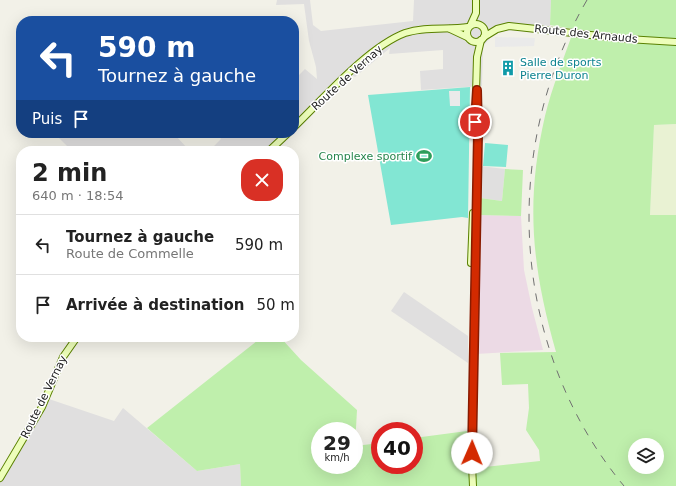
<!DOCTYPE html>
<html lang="fr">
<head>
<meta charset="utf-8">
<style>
  body { margin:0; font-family:"DejaVu Sans",sans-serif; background:#f2f2f2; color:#222; height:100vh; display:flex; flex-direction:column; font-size:15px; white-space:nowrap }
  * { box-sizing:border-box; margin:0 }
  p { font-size:13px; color:#767676 }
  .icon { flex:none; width:22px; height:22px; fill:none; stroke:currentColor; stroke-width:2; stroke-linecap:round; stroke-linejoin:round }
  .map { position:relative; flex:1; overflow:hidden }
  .sheet { position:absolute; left:16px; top:146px; width:283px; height:196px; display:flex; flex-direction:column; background:#fff; border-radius:16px; box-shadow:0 4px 16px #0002 }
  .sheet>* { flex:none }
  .top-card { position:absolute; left:16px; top:16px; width:283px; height:122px; border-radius:16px; box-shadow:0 4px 16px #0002; background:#1a4fa0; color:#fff; overflow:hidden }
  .tools { position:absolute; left:628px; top:438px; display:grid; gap:8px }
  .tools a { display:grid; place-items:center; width:36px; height:36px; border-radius:50%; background:#fff; box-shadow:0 4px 16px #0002; font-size:20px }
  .speed { position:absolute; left:311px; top:422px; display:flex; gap:8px; font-size:20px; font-weight:700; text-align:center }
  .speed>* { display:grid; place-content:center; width:52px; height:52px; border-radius:50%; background:#fff; box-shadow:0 4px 16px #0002; line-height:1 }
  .speed small { font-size:10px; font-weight:400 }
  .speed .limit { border:6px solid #d22; background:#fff; color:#111 }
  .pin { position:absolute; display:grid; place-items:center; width:34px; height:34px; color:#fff; margin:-17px; border:2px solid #fff; border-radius:50%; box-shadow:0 1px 4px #0007 }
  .me { position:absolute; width:44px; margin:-22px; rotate:1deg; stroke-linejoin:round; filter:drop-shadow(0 0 3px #0008) }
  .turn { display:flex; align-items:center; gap:14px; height:84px; padding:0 16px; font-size:18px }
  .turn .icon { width:52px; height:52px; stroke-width:2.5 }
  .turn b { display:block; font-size:28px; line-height:34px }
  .then { display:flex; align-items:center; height:38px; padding:0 16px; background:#0003; gap:8px; font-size:15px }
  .round { display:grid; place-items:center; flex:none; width:42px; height:42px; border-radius:16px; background:#f2f2f2 }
  .head { display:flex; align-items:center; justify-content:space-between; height:68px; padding:0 16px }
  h1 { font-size:24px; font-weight:800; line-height:30px }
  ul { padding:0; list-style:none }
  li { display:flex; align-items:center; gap:12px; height:60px; padding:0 16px; border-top:1px solid #e0e0e0 }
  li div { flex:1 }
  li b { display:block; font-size:15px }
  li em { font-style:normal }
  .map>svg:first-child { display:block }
  .residential { fill:#e0dfdf }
  .industrial { fill:#ecdae5 }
  .farmland { fill:#e9f2d3 }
  .grass { fill:#bfefac; fill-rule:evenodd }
  .pitch { fill:#82e6d3 }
  .parking { fill:#eaeaea }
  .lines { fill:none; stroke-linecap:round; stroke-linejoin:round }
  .secondary-casing { stroke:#5a8100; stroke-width:8 }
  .secondary { stroke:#edfeba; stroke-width:6 }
  .rail { stroke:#707070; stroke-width:1; stroke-dasharray:8 8; stroke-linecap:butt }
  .route-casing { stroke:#891b00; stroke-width:10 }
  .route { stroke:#d32a00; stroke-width:7 }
  .labels { text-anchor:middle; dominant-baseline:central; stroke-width:3; stroke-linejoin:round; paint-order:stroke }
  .street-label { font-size:11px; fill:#222; stroke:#fff }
  .culture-label { font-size:11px; fill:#0d838f; stroke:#fff; text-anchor:start }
  .leisure-label { font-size:11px; fill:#27864d; stroke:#fff; text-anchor:end }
</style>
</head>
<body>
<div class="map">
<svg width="676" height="486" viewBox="0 0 676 486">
  <rect width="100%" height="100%" fill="#f2f1e8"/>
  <!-- residential -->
  <g class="residential">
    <polygon points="277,0 310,0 313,25 321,31 413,21 414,0 551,0 550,33 506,28 496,32 483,46 482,86 421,90 420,71 443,69 443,50 389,54 390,48 355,77 352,75 294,133 294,80 305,69 317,79 316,67 309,41 304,4 276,5"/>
    <polygon points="65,133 173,133 190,151 72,151 59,138"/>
    <polygon points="217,133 294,133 275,151 209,151 221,139"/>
    <polygon points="480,166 505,169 502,201 480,198"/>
    <polygon points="404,292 468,336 468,363 391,311"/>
    <polygon points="49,399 114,421 123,408 197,471 240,464 241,486 0,486 0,472 42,401"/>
  </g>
  <!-- industrial -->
  <polygon class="industrial" points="479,215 521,216 524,270 532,308 543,350 476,354"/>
  <!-- farmland -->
  <polygon class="farmland" points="676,124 676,215 650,216 654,125"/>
  <!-- grass -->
  <g class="grass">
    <path d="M551,0H676V124L654,125L650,215H676V486H241L240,464L197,471L147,428L262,337H280L301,360L357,410L355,446L380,443V465H414V438L467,431V469L540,461L539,450L526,430L529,408L528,384L502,385L500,353L556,352C532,267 525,203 545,116C552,87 564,58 574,29L550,25ZM320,431H354V465H320ZM635,445H657V467H635Z"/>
    <polygon points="505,169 523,170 521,216 479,215 480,198 502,201"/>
  </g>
  <!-- pitch -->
  <g class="pitch">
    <polygon points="470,87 468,218 462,217 391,225 368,95"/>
    <polygon points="485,143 508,145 506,167 483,166"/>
  </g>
  <!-- parking -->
  <g class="parking">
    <polygon points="495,37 535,38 534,46 495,47"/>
    <polygon points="449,91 460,91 460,106 450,106"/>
  </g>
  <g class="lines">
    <defs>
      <g id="secondary">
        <circle cx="476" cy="33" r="9"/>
        <polyline points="471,24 476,13 476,0"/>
        <polyline points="450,29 467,37"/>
        <polyline points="484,37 497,29 509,26 627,39 676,42"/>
        <polyline points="476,94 477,57 481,40"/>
        <path d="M294,127C324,98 368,47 405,33C425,26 448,30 468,27"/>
        <polyline points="269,151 288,133"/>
        <polyline points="471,263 473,213"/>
        <polyline points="0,478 42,407 63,357 77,337"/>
        <polyline points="473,486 472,465 478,133 477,90"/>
      </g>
    </defs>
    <!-- secondary casing -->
    <use href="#secondary" class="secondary-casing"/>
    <!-- secondary -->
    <use href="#secondary" class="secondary"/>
    <!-- rail -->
    <path class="rail" d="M587,0C499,151 511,350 624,486"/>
  </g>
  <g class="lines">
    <defs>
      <polyline id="route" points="472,453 478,134 477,90 475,122"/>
    </defs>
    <!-- route casing -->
    <use href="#route" class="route-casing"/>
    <!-- route -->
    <use href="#route" class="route"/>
  </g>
  <!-- icons -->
  <defs>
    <symbol id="building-bare" viewBox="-9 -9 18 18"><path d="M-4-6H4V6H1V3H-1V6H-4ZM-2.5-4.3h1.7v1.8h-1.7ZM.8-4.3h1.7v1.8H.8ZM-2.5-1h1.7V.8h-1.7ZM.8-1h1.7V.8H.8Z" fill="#0f9aa8" stroke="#fff" stroke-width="2.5" paint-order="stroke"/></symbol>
    <symbol id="stadium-bare" viewBox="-9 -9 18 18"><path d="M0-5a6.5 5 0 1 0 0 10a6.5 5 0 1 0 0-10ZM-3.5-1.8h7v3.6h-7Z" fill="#2e9e5b" stroke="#fff" stroke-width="2.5" paint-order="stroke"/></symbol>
  </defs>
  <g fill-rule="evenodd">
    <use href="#building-bare" x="497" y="57" width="22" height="22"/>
    <use href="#stadium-bare" x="413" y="145" width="22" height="22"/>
  </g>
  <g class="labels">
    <!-- street labels -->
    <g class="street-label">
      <text transform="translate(586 34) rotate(6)">Route des Arnauds</text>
      <text transform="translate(347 78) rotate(-42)">Route de Vernay</text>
      <text transform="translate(44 397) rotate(-64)">Route de Vernay</text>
    </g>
    <!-- culture labels -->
    <g class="culture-label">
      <text x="520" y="62">Salle de sports<tspan x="520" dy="13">Pierre Duron</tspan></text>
    </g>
    <!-- leisure labels -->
    <g class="leisure-label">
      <text x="412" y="156">Complexe sportif</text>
    </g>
  </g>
</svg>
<div class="tools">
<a><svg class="icon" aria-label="layers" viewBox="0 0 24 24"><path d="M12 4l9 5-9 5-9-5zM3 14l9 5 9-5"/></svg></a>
</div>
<div class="speed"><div>29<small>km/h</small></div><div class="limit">40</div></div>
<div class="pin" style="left:475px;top:122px;background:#d93025"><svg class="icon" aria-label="arrive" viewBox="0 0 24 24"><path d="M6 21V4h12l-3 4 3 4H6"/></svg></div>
<svg class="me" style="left:472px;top:453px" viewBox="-20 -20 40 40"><circle r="19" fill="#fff"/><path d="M0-13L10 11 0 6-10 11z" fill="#d32a00"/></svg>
<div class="top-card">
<div class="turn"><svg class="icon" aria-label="left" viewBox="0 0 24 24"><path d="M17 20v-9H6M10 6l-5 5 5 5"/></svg><div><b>590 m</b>Tournez à gauche</div></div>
<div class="then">Puis<svg class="icon" aria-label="arrive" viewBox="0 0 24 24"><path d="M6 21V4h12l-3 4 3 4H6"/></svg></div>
</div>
<section class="sheet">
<div class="head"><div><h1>2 min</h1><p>640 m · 18:54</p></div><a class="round" style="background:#d93025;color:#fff"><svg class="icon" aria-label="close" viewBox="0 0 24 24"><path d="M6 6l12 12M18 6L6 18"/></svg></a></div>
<ul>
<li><svg class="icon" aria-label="left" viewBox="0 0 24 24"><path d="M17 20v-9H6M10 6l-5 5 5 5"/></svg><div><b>Tournez à gauche</b><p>Route de Commelle</p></div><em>590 m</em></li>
<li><svg class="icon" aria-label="arrive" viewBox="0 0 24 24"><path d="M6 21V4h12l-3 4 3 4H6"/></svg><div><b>Arrivée à destination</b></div><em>50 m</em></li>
</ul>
</section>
</div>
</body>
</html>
